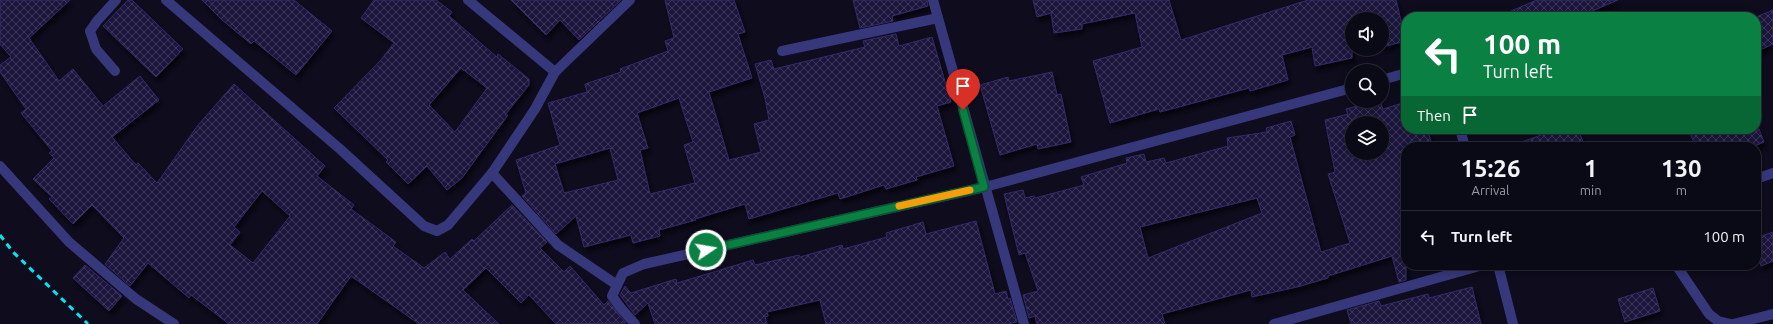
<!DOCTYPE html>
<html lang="en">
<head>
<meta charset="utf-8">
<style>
  body { margin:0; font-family:Ubuntu,sans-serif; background:#181723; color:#f1f3f6; height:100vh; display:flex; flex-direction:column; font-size:15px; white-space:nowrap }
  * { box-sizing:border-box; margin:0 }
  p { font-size:13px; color:#999aa1 }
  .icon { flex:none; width:22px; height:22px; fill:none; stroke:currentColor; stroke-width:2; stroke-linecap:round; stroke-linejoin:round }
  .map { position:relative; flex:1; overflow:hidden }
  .side { position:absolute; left:1401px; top:142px; width:360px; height:128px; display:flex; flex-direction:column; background:#0a0916; border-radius:16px; box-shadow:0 2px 10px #0003,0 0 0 1px #2a2a35 }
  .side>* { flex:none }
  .guide { position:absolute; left:1401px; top:12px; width:360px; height:122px; border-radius:16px; box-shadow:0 2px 10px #0003,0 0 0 1px #2a2a35; background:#0b8043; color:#fff; overflow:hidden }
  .tools { position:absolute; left:1345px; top:12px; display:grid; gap:8px }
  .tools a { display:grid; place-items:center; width:44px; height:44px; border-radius:50%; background:#0a0916; box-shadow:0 2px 10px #0003,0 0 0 1px #2a2a35; font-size:20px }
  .pin { position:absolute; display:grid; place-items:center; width:34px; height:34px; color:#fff; margin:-41px -17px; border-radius:50% 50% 50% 0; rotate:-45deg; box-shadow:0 0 4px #0007 }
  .pin .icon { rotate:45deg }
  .me { position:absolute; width:44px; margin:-22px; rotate:78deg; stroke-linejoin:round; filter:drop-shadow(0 0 3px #0008) }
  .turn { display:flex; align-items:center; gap:14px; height:84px; padding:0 16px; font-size:18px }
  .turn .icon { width:52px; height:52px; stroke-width:2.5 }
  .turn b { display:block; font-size:28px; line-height:34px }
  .then { display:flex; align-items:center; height:38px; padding:0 16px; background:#0003; gap:8px; font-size:15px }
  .eta { display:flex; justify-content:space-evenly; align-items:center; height:68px; text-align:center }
  .eta b { font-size:24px; font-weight:700; line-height:28px }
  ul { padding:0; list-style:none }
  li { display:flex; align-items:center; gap:12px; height:52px; padding:0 16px; border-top:1px solid #2a2a35 }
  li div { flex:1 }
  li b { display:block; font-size:15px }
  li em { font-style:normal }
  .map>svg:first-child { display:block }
  .building { fill:url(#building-cross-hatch); stroke:#332a6a; fill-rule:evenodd; filter:url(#shadow) }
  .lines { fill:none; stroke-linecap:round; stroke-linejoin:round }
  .minor { stroke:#37387c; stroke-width:10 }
  .rail { stroke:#03e6f0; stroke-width:3; stroke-dasharray:6 5; stroke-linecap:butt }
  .route-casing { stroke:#07532c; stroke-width:10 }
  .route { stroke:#0b8043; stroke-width:7 }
  .slow { stroke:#f59e0b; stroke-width:7 }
</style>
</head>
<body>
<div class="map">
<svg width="1773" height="324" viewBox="0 0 1773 324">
  <defs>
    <pattern id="building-cross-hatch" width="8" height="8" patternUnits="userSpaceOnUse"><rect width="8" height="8" fill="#1e183e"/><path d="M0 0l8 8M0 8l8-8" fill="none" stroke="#3e385b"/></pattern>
    <filter id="shadow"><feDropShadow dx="2.5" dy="4.5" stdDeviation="2" flood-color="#0009"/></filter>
  </defs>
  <rect width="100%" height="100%" fill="#0e0c1d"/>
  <!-- building -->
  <g class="building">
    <path d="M0,0H70L29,38L59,81L73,69L103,106L140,76L159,100L112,137L136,165L138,163L157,183L198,125L234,84L325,166L317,176L354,205L351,209L396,242L393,246L424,268L445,252L450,259L472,239L474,241L512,205L547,242L540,248L564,272L570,266L604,305L608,301L626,323L556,324L529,295L521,303L486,268L463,290L499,324H419L351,276L317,324H229L191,295L189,298L148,263L130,286L105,264L124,238L92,205L73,224L49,199L52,197L33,179L54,158L49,153L52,151L21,113L26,109L0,72V65L11,57L0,44ZM262,191L290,216L253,263L230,245L240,232L234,227Z"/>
    <polygon points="128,0 132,0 183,49 156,77 103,26"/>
    <polygon points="202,0 294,0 332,31 296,75 254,41 251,44 221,19"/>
    <path d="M374,0H436L452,12L449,16L497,57L498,54L529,79V85L505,115H508L462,178L447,190L427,166L408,184L386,162L388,160L334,108L380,61L394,43L361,18ZM461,68L487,88L455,132L429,105Z"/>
    <polygon points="511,0 621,0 579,40 560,20 546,35"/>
    <path d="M665,0H734L745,32L738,34L752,78L709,92L729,160L761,152L754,124L769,120L765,98L755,64L771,60L774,69L865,47L863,41L896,34L899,46L932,37L951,102L937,106L954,166L916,177L917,180L886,189L884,185L840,199L838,193L749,219L745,204L695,219L696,220L659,230L660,236L633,243L631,235L584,247L576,216L556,234L522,196L526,193L516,160L560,145L548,103L587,92L585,84L621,72L620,69L668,51L665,41L674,38ZM679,98L693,142L684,145L695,183L650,194L640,150L648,148L637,113ZM610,148L618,180L564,193L555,164Z"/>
    <polygon points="853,0 927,0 928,6 892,16 893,21 860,28"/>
    <polygon points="1033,0 1169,0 1181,40 1308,0 1396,0 1406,41 1382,47 1382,19 1352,19 1352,58 1315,66 1312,47 1282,55 1288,80 1250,91 1249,88 1160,112 1159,109 1110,123 1093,61 1142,47 1135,13 1082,24 1082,29 1054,33 1051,13 1037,17"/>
    <polygon points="1537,0 1618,0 1578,17 1497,17"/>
    <polygon points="1773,10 1773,44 1756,52 1756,17"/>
    <polygon points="1052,72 1057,95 1061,94 1071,142 1038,149 1037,144 1000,155 980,85 1008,77 1009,81"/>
    <path d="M1375,101H1380L1383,109L1406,102V129H1427L1433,147H1406V166L1400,167L1406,189V280L1399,282L1392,256L1328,276V278L1297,287L1252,297L1251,290L1162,314L1165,324H1037L1035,316L1029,318L1023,295L1038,291L1025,253L1019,255L1004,194L1023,190L1025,198L1034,196L1035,198L1084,185L1081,177L1127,163L1126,158L1144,154L1146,162L1164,158L1166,163L1228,146L1227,138L1267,132L1266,128L1291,121L1295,135L1290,137L1321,252L1350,243L1328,174L1335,172L1325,120L1348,114L1346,109ZM1352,123H1382V153H1372L1352,158ZM1257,198L1262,213L1148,258L1140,227Z"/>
    <polygon points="1558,129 1578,129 1585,147 1514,147 1513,145"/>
    <polygon points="1688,129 1759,129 1764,142 1752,147 1696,147"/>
    <polygon points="976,221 995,294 1006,291 1008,299 1010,298 1017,322 1008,324 826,324 820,300 767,312 768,316 765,317 767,324 655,324 648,303 635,315 620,295 625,286 631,293 676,279 677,283 753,260 755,265 799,255 800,257 842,245 843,249 887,237 886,233 923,222 926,234"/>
    <polygon points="1773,232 1773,261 1761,266 1756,252 1756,238"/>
    <polygon points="85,265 122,296 109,311 73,278"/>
    <polygon points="1472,287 1481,324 1351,324 1347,310 1379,301 1381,306 1428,294 1429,298"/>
    <polygon points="1653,288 1660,311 1625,322 1618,299"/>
  </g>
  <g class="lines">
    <!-- minor -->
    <g class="minor">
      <polyline points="166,0 340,149 424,226 437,231 448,225 492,173 535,109 555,72 630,0"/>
      <polyline points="468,0 555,72"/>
      <polyline points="933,0 1024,324"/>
      <polyline points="782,51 938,18"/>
      <polyline points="115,71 96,49 90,31 97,21 116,0"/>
      <polyline points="1382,80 1406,73"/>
      <polyline points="1460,129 1465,147"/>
      <polyline points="0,166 69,242 136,299 174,324"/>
      <polyline points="492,173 558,245 617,285"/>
      <polyline points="1756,179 1773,173"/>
      <polyline points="1498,265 1513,324"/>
      <polyline points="1676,265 1709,314 1718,321 1731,324"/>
      <polyline points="1539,266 1543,265"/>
      <polyline points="635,324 620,307 612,296 623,273 644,264 985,187 1352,88"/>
      <polyline points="1274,324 1483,265"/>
      <polyline points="1733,324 1773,314"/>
    </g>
    <!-- rail -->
    <polyline class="rail" points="0,235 13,252 88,324"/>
  </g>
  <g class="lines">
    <defs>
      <polyline id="route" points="706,250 984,187 963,110"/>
    </defs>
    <!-- route casing -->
    <use href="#route" class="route-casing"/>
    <!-- route -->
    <use href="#route" class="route"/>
    <!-- slow -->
    <polyline class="slow" points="899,206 970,190"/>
  </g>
</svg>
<div class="tools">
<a><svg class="icon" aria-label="sound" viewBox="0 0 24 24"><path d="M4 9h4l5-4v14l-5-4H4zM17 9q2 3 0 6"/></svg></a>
<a><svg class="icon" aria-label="search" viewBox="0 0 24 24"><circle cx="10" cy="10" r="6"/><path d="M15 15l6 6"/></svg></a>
<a><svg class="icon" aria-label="layers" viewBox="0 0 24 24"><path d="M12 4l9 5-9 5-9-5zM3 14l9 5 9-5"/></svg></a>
</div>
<div class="pin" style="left:963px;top:110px;background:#d93025"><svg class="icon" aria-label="arrive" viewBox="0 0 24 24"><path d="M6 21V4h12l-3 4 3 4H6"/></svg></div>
<svg class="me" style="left:706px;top:250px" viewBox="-20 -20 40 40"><circle r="17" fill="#0b8043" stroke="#fff" stroke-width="3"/><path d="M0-11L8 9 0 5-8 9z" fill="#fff"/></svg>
<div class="guide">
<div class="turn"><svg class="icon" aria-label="left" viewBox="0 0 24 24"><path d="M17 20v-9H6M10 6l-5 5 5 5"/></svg><div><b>100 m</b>Turn left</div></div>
<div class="then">Then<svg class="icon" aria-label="arrive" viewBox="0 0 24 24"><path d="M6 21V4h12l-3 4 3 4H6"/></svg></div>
</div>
<section class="side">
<div class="eta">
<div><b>15:26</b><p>Arrival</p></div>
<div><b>1</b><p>min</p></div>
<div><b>130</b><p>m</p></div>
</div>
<ul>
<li><svg class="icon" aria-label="left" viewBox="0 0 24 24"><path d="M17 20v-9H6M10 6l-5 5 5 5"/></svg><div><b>Turn left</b></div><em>100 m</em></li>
</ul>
</section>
</div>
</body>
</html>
